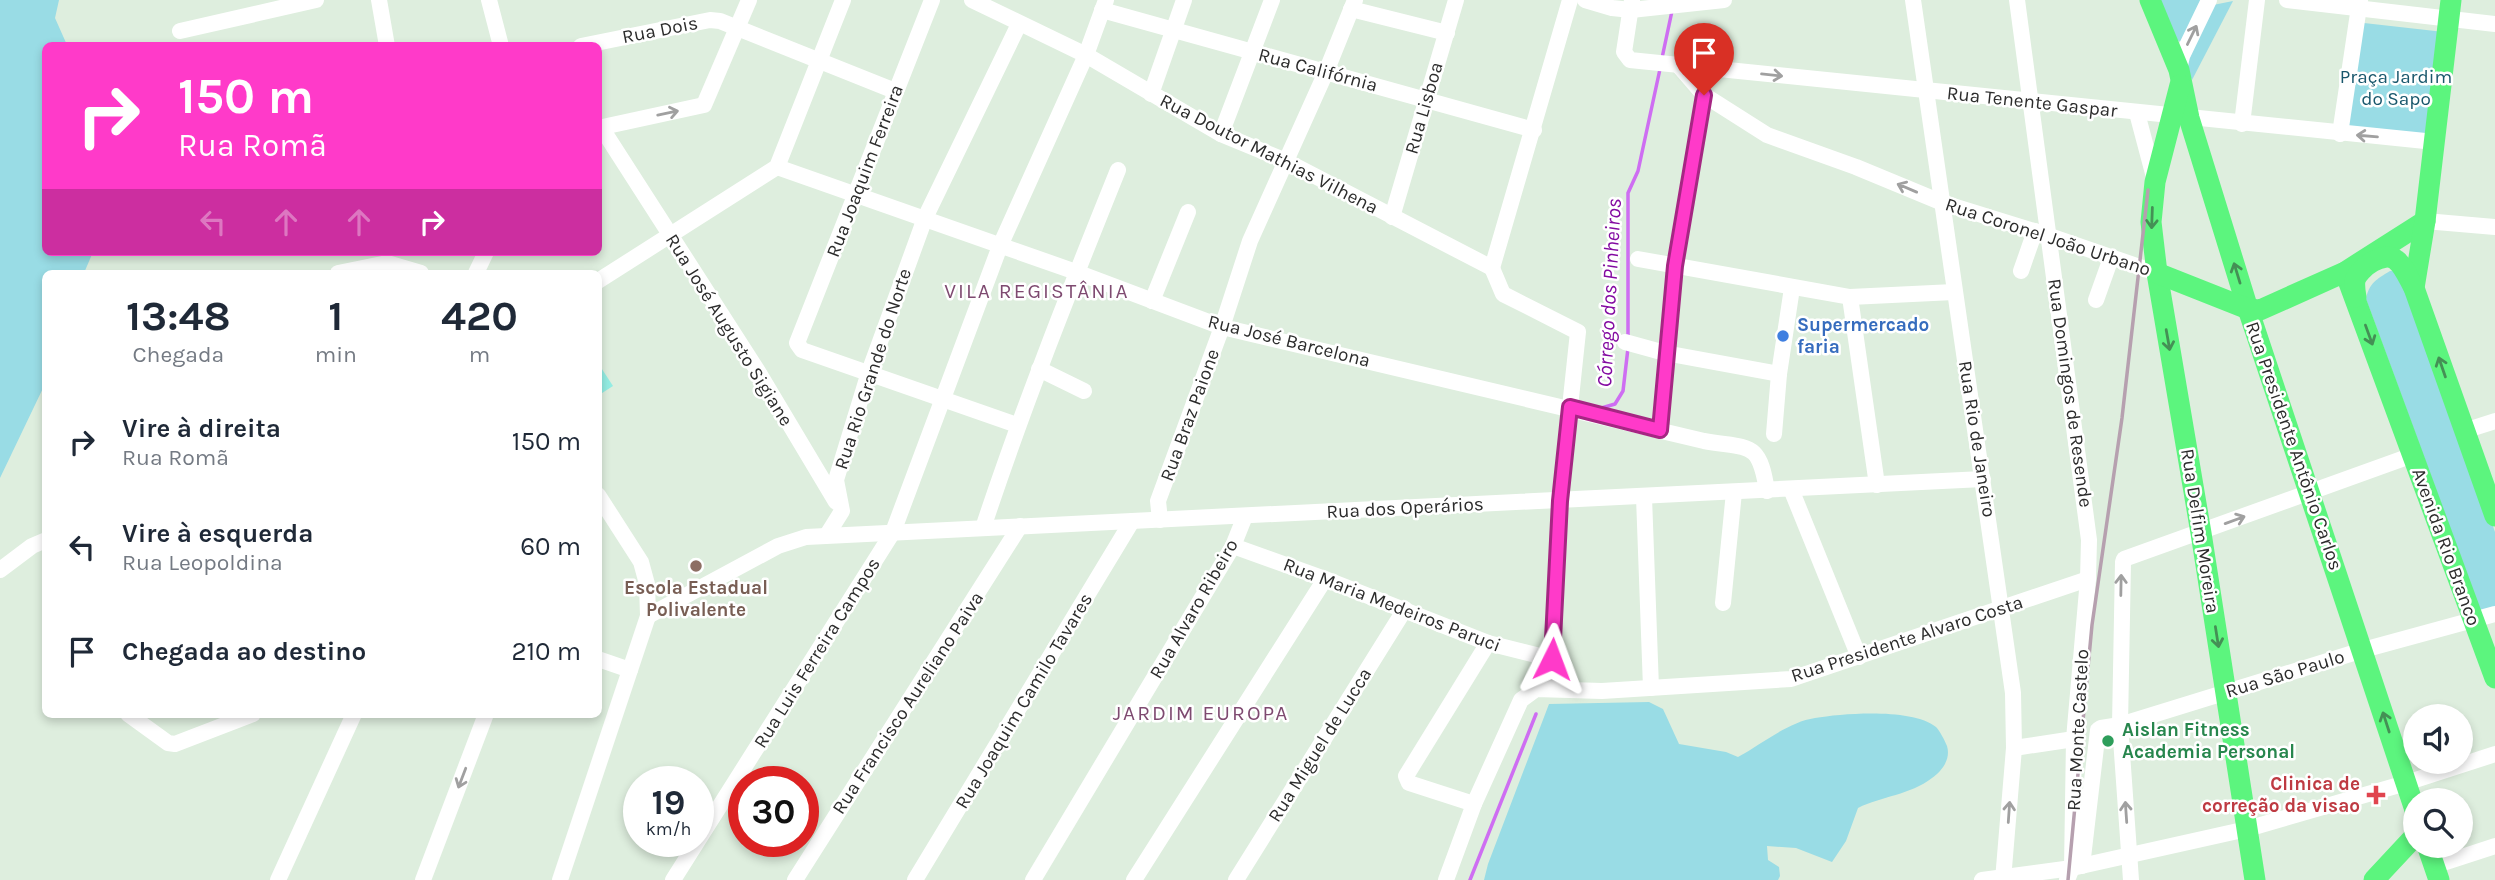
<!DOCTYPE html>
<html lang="pt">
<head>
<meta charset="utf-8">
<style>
  body { margin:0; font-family:Karla,sans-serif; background:#f6f6f7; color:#1f2937; height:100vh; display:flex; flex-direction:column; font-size:26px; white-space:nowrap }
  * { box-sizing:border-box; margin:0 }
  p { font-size:23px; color:#747a83 }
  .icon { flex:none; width:38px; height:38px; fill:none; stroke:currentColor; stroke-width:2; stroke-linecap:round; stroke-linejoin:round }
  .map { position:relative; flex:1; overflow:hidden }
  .drawer { position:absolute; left:42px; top:270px; width:560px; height:448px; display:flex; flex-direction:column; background:#fff; border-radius:10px; box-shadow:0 4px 10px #0003 }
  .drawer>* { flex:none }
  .top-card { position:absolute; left:42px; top:42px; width:560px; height:214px; border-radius:10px; box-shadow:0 4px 10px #0003; background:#ff3ac9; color:#fff; overflow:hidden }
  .tools { position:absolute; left:2403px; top:704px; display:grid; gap:14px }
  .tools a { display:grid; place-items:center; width:70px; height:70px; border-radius:50%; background:#fff; box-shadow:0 4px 10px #0003; font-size:35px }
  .speed { position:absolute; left:623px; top:766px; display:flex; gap:14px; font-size:35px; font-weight:700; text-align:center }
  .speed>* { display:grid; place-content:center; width:91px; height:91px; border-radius:50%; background:#fff; box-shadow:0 4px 10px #0003; line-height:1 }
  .speed small { font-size:18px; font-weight:400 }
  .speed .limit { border:10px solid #d22; background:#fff; color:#111 }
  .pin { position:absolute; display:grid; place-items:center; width:60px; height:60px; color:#fff; margin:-72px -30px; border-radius:50% 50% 50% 0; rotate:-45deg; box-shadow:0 0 7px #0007 }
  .pin .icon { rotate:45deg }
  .me { position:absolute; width:77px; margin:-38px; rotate:3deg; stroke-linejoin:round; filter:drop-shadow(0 0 5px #0008) }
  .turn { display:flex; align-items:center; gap:24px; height:147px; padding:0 21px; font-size:32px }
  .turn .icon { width:91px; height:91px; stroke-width:2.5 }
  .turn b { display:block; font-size:49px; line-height:60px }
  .lanes { display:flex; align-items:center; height:66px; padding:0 21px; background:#0003; justify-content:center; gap:35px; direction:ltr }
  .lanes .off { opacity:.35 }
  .eta { display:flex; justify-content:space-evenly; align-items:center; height:119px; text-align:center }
  .eta b { font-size:42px; font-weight:700; line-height:49px }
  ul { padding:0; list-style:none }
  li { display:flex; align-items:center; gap:21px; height:105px; padding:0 21px }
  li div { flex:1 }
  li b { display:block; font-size:26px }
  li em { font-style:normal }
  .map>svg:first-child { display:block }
  .green { fill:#99dce5 }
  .pitch { fill:#94ede3 }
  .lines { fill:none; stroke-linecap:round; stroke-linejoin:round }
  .stream { stroke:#ce6ef2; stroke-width:3.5 }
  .minor { stroke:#fff; stroke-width:16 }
  .major { stroke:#5cf57e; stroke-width:21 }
  .rail { stroke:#b6a0af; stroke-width:3.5 }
  .oneway { stroke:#a0a0a0 }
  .oneway2 { stroke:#449055 }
  .route-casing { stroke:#a62683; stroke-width:18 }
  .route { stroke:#ff3ac9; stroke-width:12 }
  .shop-dot { fill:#3f7fe0; stroke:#fff; stroke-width:2.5 }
  .education-dot { fill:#8d6e63; stroke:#fff; stroke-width:2.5 }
  .leisure-dot { fill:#2e9e5b; stroke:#fff; stroke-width:2.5 }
  .health-dot { fill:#e0444e; stroke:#fff; stroke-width:2.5 }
  .labels { text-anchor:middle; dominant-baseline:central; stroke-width:5; stroke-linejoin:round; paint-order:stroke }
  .street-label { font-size:19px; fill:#2c2c2c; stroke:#fff }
  .park-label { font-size:19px; fill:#18576c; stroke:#fff }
  .shop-label { font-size:19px; font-weight:bold; fill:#366cbe; stroke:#fff; text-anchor:start }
  .education-label { font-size:19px; font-weight:bold; fill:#785e54; stroke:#fff }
  .leisure-label { font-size:19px; font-weight:bold; fill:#27864d; stroke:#fff; text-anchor:start }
  .health-label { font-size:19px; font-weight:bold; fill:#be3a42; stroke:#fff; text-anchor:end }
  .neighbourhood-label { font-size:21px; letter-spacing:2px; fill:#7e4a70; stroke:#fff }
  .water-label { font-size:21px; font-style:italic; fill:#830aa1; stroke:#fff }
</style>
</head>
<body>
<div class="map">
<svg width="2495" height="880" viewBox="0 0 2495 880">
  <rect width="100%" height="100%" fill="#deeede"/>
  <!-- green -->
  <g class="green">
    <polygon points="0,0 59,0 55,18 67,45 46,46 46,252 93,252 84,273 46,273 45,384 0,478"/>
    <polygon points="2157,0 2203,0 2181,42 2172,38"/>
    <polygon points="2233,1 2192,80 2186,66 2213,5"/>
    <polygon points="2364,23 2444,32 2435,137 2347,127"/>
    <path d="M2390,271H2398L2409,284L2495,532V609L2481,612L2366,299C2369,283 2377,279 2390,271Z"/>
    <path d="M1649,702L1663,709L1679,744L1726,752L1738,757C1762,744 1788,722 1815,718C1844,713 1913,708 1936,727C1940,731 1945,741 1947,746C1951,759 1942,771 1932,778C1910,795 1882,796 1858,808L1846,841L1832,862L1796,848L1767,846L1768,860L1779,867L1780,876L1778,880H1484L1488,864L1549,704Z"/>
  </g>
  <!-- pitch -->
  <polygon class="pitch" points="598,363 613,386 599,395 598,395"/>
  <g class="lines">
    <!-- stream -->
    <g class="stream">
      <polyline points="1662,58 1672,11"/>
      <polyline points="1628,337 1628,193 1638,171 1660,69"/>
      <polyline points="1598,409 1615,404 1623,391 1628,348"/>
      <polyline points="1470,880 1536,714"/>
    </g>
    <!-- minor -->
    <g class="minor">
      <polyline points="379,0 387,46"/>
      <polyline points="489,0 501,46"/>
      <polyline points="932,0 797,343 802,350 1017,425"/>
      <polyline points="972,0 1086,55 1221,134 1286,161 1492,268"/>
      <polyline points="1585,0 1612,8 1631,10 1724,0"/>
      <polyline points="1632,0 1624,52 1630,60 2435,142"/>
      <polyline points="1913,0 2013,693 2014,748 2003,880"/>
      <polyline points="2017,0 2089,540 2088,579 2074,739 2072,868 2067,880"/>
      <polyline points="2287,0 2495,24"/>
      <polyline points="1351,9 1447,33"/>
      <polyline points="1102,10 1534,130"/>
      <polyline points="180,31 316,0"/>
      <polyline points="581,46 710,20 720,21 895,91"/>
      <polyline points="1679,66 1704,95 1767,135 1856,167 1943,203 2047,235 2157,273"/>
      <polyline points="2179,70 2182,56 2209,0"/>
      <polyline points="1151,94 1184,0"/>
      <polyline points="2137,113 2155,181"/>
      <polyline points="2242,124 2257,0"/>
      <polyline points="601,127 759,373 836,502"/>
      <polyline points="598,128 704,105 749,0"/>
      <polyline points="1221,134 1272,0"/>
      <polyline points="2340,134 2360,0"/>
      <path d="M777,167L1076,272L1222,327L1704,441C1750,449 1759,440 1767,491"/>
      <polyline points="1392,217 1456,0"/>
      <polyline points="2425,221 2495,227"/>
      <polyline points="1638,259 1850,297 1954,292"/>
      <polyline points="1492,268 1503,294 1578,332 1560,501 1552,659 1555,689"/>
      <polyline points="1492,268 1570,0"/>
      <polyline points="2021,271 2035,231"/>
      <polyline points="338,273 387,263 421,273"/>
      <polyline points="476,273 486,252"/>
      <polyline points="598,281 777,167 843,0"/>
      <polyline points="1850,297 1877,485"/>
      <polyline points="2096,300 2111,258"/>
      <polyline points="1152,301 1188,212"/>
      <polyline points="1625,342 1665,353 1779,374"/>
      <polyline points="1039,369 1084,391"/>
      <polyline points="1660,430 1675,266 1704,95"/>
      <polyline points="2464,431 2495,421"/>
      <polyline points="1774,434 1779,374 1792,288"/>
      <polyline points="1791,489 1859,657"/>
      <polyline points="1644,497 1651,688"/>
      <polyline points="1160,520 1158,501 1222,327 1250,241 1326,72 1355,0"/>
      <path d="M983,528C1023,407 1070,289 1118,170"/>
      <polyline points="827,535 842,511 836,480 869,372 925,218 1019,24"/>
      <polyline points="1233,546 1325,579 1488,643 1552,659"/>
      <polyline points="0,570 32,546 46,540"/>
      <polyline points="1723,603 1734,492"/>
      <polyline points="648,616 778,546 806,537 1983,479"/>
      <polyline points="598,659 630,670"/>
      <polyline points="128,714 168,743 175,744 253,714"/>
      <polyline points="2014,748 2074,739"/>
      <polyline points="1474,804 1409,783 1406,776 1488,643"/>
      <polyline points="2082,866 2098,730 2101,728 2120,725 2363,650 2495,614"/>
      <polyline points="2434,866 2495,846"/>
      <polyline points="278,880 354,714"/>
      <polyline points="423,880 486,714"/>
      <polyline points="560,880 648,616 647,584 641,562 598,495"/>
      <polyline points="673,880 893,532 1000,246 1086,55 1106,0"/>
      <polyline points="795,880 1020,526"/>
      <polyline points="915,880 1132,521"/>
      <polyline points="1033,880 1233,546 1245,516"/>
      <polyline points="1134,880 1325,579"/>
      <polyline points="1236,880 1405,609"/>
      <polyline points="1446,880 1474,804 1521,700 1536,689 1602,691 1791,679 2088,579"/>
      <polyline points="1982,880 2072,868 2247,829 2406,783 2495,754"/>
      <polyline points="2131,880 2120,725 2123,562 2124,559 2413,455"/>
    </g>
    <!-- major -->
    <g class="major">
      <polyline points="2150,0 2179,70 2189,118 2248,309 2415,810"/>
      <polyline points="2180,85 2155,182 2151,222 2157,273 2201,533 2255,880"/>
      <polyline points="2345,272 2495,678"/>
      <polyline points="2157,273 2248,309 2260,310 2345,272 2425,221"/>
      <polyline points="2414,288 2425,221 2451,0"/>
      <path d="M2356,297C2355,291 2354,286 2355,280C2359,268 2384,250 2396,260C2404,266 2409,279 2414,288L2495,516"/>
      <polyline points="2427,845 2439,880"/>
      <polyline points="2374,880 2415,836"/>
    </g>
    <!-- rail -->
    <polyline class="rail" points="2068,880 2092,625 2122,418 2148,190"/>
  </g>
  <!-- one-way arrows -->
  <defs><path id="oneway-shaft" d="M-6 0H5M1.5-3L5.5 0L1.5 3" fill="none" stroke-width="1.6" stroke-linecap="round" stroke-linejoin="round" transform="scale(1.75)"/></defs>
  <g class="oneway">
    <use href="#oneway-shaft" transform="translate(2192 35) rotate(-64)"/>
    <use href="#oneway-shaft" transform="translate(1772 75) rotate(6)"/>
    <use href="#oneway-shaft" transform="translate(668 113) rotate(-12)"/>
    <use href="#oneway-shaft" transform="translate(2367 136) rotate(-175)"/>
    <use href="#oneway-shaft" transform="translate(1907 188) rotate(-157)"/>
    <use href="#oneway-shaft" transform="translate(2235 520) rotate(-20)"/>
    <use href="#oneway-shaft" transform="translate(2121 585) rotate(-89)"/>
    <use href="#oneway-shaft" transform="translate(462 778) rotate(111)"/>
    <use href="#oneway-shaft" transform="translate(2009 812) rotate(-86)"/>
    <use href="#oneway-shaft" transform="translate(2126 812) rotate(-94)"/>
  </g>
  <g class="oneway2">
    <use href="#oneway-shaft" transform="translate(2152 218) rotate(92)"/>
    <use href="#oneway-shaft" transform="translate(2237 273) rotate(-107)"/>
    <use href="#oneway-shaft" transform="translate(2369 335) rotate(70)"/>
    <use href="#oneway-shaft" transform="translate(2168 340) rotate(80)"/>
    <use href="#oneway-shaft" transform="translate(2442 367) rotate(-109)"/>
    <use href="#oneway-shaft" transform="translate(2217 637) rotate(81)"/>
    <use href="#oneway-shaft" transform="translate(2386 722) rotate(-108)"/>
  </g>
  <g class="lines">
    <defs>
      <polyline id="route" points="1552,659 1560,501 1570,407 1660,430 1675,266 1704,95"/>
    </defs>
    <!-- route casing -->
    <use href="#route" class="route-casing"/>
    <!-- route -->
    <use href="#route" class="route"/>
  </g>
  <!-- markers -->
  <circle class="shop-dot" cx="1783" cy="336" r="7"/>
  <circle class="education-dot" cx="696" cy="566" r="7"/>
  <circle class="leisure-dot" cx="2108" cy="741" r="7"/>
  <path class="health-dot" d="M2372.5 784.5h7v7h7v7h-7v7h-7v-7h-7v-7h7z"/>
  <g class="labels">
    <!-- street labels -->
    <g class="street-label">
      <text transform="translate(660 30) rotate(-11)">Rua Dois</text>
      <text transform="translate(1318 70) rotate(15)">Rua Califórnia</text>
      <text transform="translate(2032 102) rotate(6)">Rua Tenente Gaspar</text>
      <text transform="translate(1424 108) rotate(-74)">Rua Lisboa</text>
      <text transform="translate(1269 154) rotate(27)">Rua Doutor Mathias Vilhena</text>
      <text transform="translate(865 171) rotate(-69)">Rua Joaquim Ferreira</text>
      <text transform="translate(2048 237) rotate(18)">Rua Coronel João Urbano</text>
      <text transform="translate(729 330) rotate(58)">Rua José Augusto Sigiane</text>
      <text transform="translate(1289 341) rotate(14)">Rua José Barcelona</text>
      <text transform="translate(873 369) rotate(-72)">Rua Rio Grande do Norte</text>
      <text transform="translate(2070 393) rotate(82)">Rua Domingos de Resende</text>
      <text transform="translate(1190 415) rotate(-70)">Rua Braz Paione</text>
      <text transform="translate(1977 439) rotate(81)">Rua Rio de Janeiro</text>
      <text transform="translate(2294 446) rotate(71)">Rua Presidente Antônio Carlos</text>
      <text transform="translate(1405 508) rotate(-3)">Rua dos Operários</text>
      <text transform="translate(2200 531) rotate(81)">Rua Delfim Moreira</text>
      <text transform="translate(2446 547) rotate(70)">Avenida Rio Branco</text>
      <text transform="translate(1392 605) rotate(21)">Rua Maria Medeiros Paruci</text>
      <text transform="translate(1194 609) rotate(-60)">Rua Alvaro Ribeiro</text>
      <text transform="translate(1907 639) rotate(-18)">Rua Presidente Alvaro Costa</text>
      <text transform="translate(817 653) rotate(-58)">Rua Luis Ferreira Campos</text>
      <text transform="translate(2285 674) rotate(-17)">Rua São Paulo</text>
      <text transform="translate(1024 701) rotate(-59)">Rua Joaquim Camilo Tavares</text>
      <text transform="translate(908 703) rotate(-57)">Rua Francisco Aureliano Paiva</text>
      <text transform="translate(2078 730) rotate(-87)">Rua Monte Castelo</text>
      <text transform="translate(1320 745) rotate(-58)">Rua Miguel de Lucca</text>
    </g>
    <!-- park labels -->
    <g class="park-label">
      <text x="2396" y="77">Praça Jardim<tspan x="2396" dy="22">do Sapo</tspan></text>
    </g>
    <!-- shop labels -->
    <g class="shop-label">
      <text x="1797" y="325">Supermercado<tspan x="1797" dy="22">faria</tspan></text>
    </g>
    <!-- education labels -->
    <g class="education-label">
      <text x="696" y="588">Escola Estadual<tspan x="696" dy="22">Polivalente</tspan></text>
    </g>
    <!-- leisure labels -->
    <g class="leisure-label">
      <text x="2122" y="730">Aislan Fitness<tspan x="2122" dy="22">Academia Personal</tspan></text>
    </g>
    <!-- health labels -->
    <g class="health-label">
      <text x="2360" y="784">Clinica de<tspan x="2360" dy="22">correção da visao</tspan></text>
    </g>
    <!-- neighbourhood labels -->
    <g class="neighbourhood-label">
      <text x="1037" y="291">VILA REGISTÂNIA</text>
      <text x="1201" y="713">JARDIM EUROPA</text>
    </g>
    <!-- water labels -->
    <g class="water-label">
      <text transform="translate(1609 293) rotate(-87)">Córrego dos Pinheiros</text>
    </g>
  </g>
</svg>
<div class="tools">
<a><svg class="icon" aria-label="sound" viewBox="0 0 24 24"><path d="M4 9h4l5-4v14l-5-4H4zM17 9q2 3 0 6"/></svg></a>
<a><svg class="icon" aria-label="search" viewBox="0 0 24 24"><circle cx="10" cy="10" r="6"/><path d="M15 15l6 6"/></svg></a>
</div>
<div class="speed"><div>19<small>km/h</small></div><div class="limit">30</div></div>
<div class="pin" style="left:1704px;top:95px;background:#d93025"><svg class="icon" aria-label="arrive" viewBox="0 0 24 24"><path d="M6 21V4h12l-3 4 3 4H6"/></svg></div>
<svg class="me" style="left:1552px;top:659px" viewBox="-20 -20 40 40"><path d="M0-17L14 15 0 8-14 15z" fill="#ff3ac9" stroke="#fff" stroke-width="4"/></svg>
<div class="top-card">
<div class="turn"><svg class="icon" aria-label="right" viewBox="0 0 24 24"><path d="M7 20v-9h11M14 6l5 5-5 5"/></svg><div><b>150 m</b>Rua Romã</div></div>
<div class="lanes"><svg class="icon off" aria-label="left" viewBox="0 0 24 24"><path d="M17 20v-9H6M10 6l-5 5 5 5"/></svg><svg class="icon off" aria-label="ahead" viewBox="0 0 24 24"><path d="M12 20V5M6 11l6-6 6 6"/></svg><svg class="icon off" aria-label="ahead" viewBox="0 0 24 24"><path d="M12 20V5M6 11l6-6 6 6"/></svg><svg class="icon" aria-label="right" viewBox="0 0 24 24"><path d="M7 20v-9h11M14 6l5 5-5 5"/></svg></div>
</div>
<section class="drawer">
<div class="eta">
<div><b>13:48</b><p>Chegada</p></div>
<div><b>1</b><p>min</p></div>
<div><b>420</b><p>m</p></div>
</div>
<ul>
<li><svg class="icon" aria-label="right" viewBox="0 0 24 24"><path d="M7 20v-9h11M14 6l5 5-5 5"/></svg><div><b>Vire à direita</b><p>Rua Romã</p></div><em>150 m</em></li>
<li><svg class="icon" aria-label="left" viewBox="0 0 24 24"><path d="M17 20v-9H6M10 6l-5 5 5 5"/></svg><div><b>Vire à esquerda</b><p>Rua Leopoldina</p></div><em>60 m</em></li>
<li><svg class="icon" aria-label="arrive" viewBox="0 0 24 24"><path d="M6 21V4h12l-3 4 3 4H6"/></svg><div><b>Chegada ao destino</b></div><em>210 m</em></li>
</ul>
</section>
</div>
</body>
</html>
